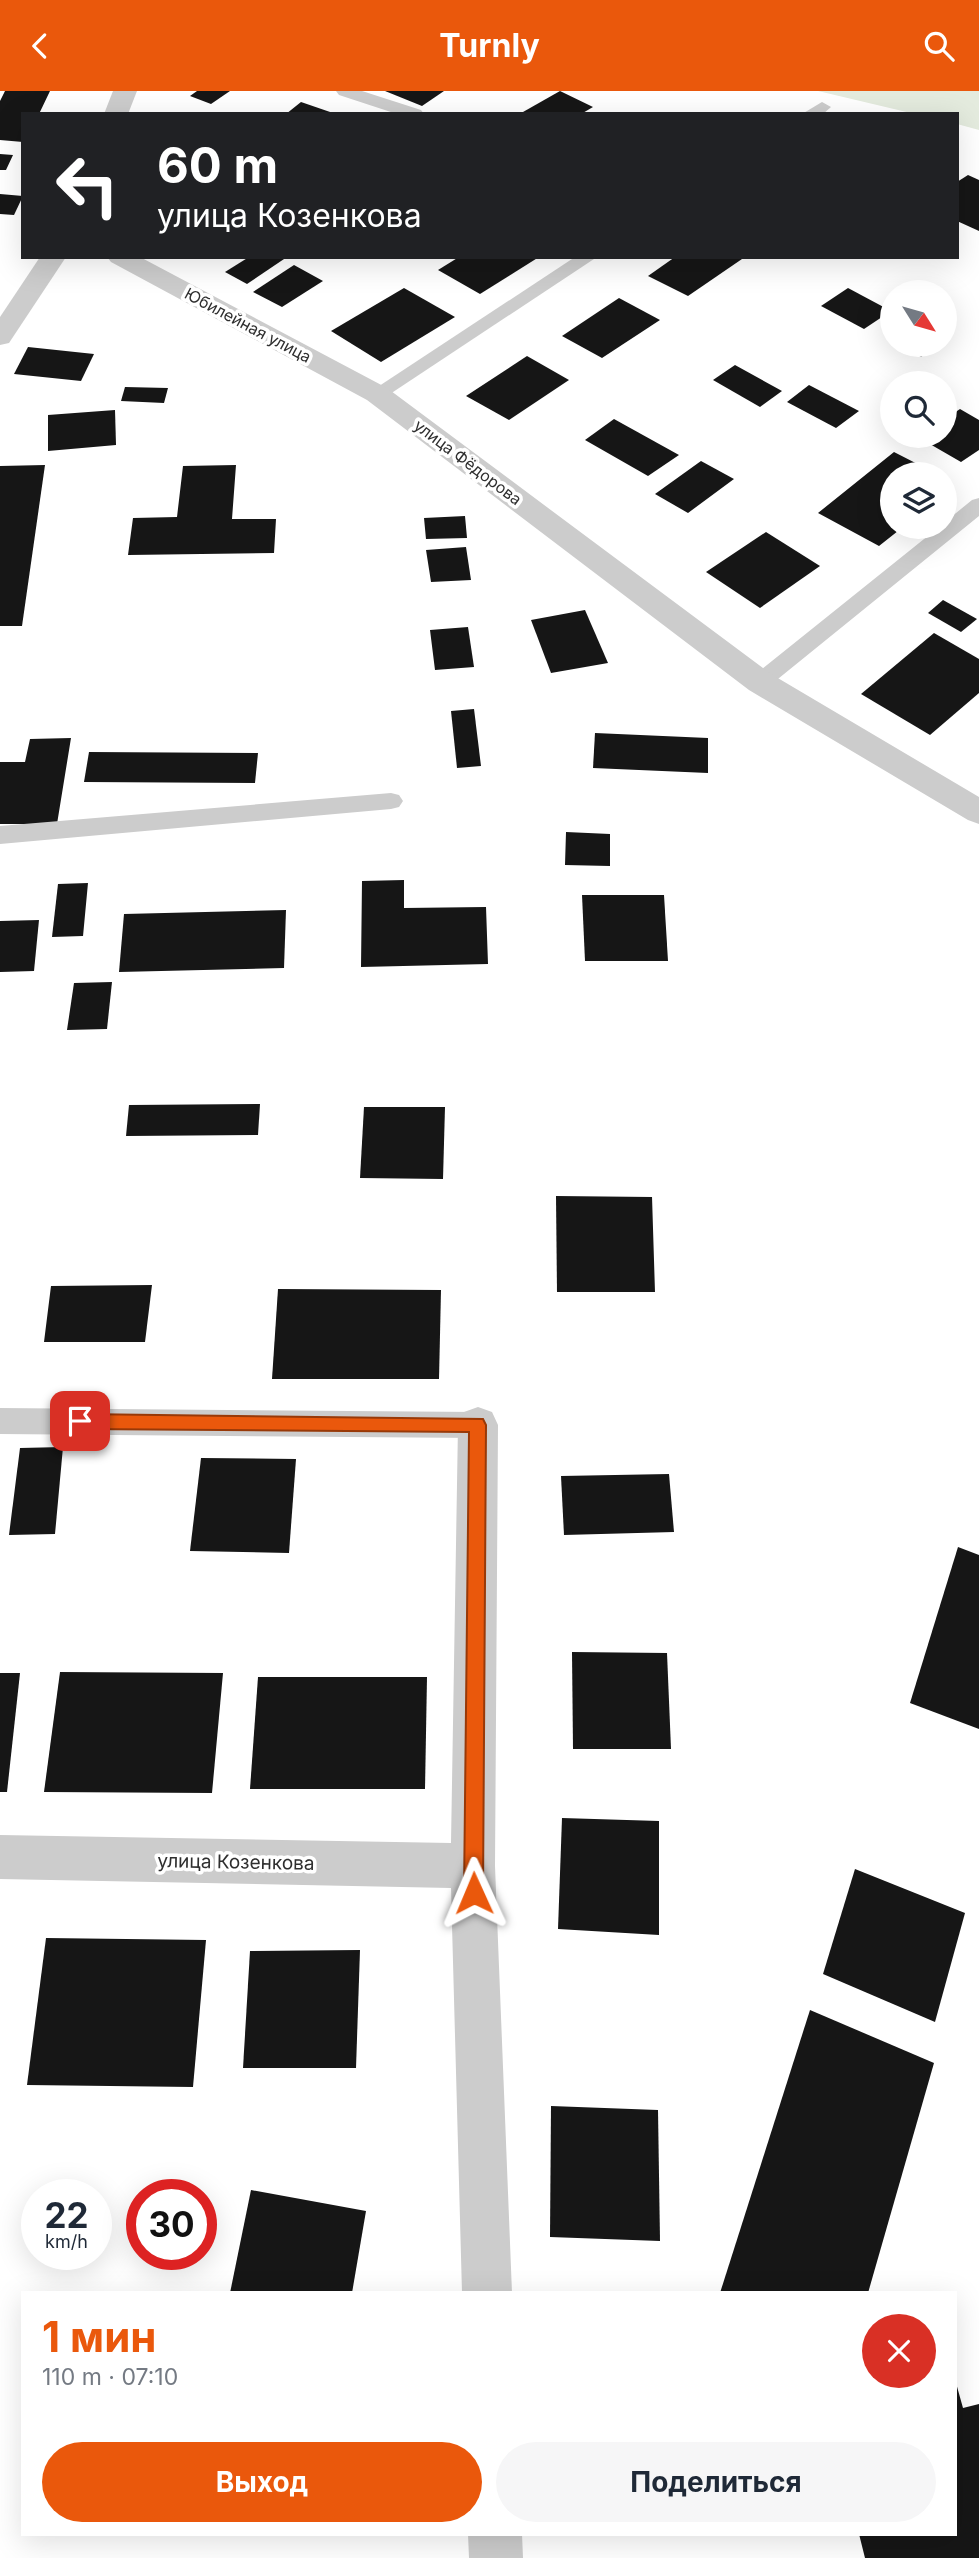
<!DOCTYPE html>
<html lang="ru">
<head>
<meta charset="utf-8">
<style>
  body { margin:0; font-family:Inter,sans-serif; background:#f6f6f7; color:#1f2937; height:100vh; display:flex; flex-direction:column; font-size:26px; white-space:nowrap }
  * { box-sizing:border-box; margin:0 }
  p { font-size:23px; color:#747a83 }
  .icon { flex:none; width:38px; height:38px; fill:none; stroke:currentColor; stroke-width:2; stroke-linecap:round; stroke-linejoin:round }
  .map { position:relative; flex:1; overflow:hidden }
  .drawer { position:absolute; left:21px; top:2200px; width:936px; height:245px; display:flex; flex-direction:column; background:#fff; border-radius:0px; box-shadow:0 7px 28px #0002 }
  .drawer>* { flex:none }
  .guide { position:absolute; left:21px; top:21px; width:938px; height:147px; border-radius:0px; box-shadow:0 7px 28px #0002; background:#202124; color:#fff; overflow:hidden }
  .needle { width:46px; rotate:127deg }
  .fabs { position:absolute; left:880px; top:189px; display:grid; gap:14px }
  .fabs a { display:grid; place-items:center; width:77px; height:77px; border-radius:50%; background:#fff; box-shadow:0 7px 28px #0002; font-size:35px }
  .speed { position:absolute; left:21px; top:2088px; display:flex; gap:14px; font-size:35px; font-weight:700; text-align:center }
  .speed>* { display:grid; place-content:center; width:91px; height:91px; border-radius:50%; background:#fff; box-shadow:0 7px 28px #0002; line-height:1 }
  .speed small { font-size:18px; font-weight:400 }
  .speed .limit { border:10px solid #d22; background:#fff; color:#111 }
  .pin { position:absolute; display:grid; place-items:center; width:60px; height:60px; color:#fff; margin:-30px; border-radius:14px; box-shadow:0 4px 10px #0006 }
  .me { position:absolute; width:77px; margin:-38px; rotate:359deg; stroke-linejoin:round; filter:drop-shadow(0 0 5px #0008) }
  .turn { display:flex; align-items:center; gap:24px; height:147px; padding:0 21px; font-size:32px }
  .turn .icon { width:91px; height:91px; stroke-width:2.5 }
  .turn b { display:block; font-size:49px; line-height:60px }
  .round { display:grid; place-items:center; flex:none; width:74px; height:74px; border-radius:37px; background:#f6f6f7 }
  .summary { display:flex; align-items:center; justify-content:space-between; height:119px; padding:0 21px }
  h1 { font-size:42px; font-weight:700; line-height:52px; color:#ea580c }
  .primary-button { display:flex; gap:14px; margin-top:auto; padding:14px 21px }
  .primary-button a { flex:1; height:80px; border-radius:42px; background:#ea580c; color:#fff; font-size:28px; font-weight:700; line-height:80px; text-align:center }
  .primary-button a+a { background:#f6f6f7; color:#1f2937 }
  header { display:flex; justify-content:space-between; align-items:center; height:91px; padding:0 21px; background:#ea580c; color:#fff; font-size:32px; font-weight:700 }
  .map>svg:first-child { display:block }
  .green { fill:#e4ebde }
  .building { fill:#161616 }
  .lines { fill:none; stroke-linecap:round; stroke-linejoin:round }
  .lane { fill:#ccc; fill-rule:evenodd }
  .street { fill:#ccc; fill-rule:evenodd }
  .route { fill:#ea580c; stroke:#983908; stroke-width:2 }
  .labels { text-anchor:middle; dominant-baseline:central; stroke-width:7; stroke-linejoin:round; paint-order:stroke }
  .far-street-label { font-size:16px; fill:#2f2f2f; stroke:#fff }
  .street-label { font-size:19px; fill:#2f2f2f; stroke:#fff }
</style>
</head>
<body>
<header><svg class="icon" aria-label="back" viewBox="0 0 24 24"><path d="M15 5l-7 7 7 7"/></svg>Turnly<svg class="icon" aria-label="search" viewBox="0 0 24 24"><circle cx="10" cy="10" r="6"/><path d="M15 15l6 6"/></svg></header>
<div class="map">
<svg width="979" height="2467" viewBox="0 0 979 2467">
  <rect width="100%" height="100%" fill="#fff"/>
  <!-- green -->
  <polygon class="green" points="818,0 979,0 979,39 957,33 957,23 915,23"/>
  <!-- building -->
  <g class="building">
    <polygon points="5,0 50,0 39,23 23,23 23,51 0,49 0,10"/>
    <polygon points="197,0 230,0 211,13 190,5"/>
    <polygon points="385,0 444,0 422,15"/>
    <polygon points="560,0 593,16 581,23 523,21"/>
    <polygon points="301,11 333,22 333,23 286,23"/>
    <polygon points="0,63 13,64 6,79 0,79"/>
    <polygon points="968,84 979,89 979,140 957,130 957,91"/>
    <polygon points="0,103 23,105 14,124 0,123"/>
    <polygon points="249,166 287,166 247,193 225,181"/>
    <polygon points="459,166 539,166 480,203 438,179"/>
    <polygon points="675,166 739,166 742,168 688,205 648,185"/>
    <polygon points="294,174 323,190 282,216 253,201"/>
    <polygon points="404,197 455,226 381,271 331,240"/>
    <polygon points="848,197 891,220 864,238 821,215"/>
    <polygon points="619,207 660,229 602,267 562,245"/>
    <polygon points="898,254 938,254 921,266"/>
    <polygon points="28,256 94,263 81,290 14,283"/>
    <polygon points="527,265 569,289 509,329 466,305"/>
    <polygon points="735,274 782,300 760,316 713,289"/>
    <polygon points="809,294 859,320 836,337 787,311"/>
    <polygon points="125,296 168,297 164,312 121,310"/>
    <polygon points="960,318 979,329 979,359 961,371 916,345 945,345 945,328"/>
    <polygon points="115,319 116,354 48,360 48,324"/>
    <polygon points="614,328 679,364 648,385 585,349"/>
    <polygon points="894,361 937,383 892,383 892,436 903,436 879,455 818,422"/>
    <polygon points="701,370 734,388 688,422 655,403"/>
    <polygon points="45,374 22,535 0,535 0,375"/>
    <polygon points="236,374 232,428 276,428 274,462 128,464 133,427 177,426 183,375"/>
    <polygon points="465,425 467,447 426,448 424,427"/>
    <polygon points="766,441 820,475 760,517 706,481"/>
    <polygon points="466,456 471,489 431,491 426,459"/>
    <polygon points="943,509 977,528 961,541 928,522"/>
    <polygon points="585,519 608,572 551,582 531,529"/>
    <polygon points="468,536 474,576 435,579 430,539"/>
    <polygon points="934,542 979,568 979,602 930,644 861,603"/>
    <polygon points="474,618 481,675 457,677 451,620"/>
    <polygon points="595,642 708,647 708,682 593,677"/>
    <polygon points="71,647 57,733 0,733 0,671 25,671 30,648"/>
    <polygon points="89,661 258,662 255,692 84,691"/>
    <polygon points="566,741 610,743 610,775 565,774"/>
    <polygon points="404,789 404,817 486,816 488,873 361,876 362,790"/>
    <polygon points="88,792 83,845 52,846 58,793"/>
    <polygon points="582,804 664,804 668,870 585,870"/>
    <polygon points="286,819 284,877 119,881 124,823"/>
    <polygon points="39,829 34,880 0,881 0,830"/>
    <polygon points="112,891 107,938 67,939 74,892"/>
    <polygon points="260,1013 258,1044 126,1045 129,1014"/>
    <polygon points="364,1016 445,1016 443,1088 360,1087"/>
    <polygon points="556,1105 652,1106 655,1201 557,1201"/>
    <polygon points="152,1194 145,1251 44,1251 51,1195"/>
    <polygon points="278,1198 441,1199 439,1288 272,1288"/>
    <polygon points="63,1356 55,1443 9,1444 20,1357"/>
    <polygon points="201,1367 296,1368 289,1462 190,1460"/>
    <polygon points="669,1383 674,1441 564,1444 561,1385"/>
    <polygon points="958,1456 979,1464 979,1638 910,1612"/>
    <polygon points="572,1561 667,1562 671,1658 573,1658"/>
    <polygon points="60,1581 223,1582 212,1702 44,1701"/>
    <polygon points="0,1582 20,1582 7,1701 0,1701"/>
    <polygon points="258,1586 427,1586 425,1698 250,1698"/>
    <polygon points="562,1727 659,1730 659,1844 558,1838"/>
    <polygon points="855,1778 965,1822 935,1931 823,1883"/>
    <polygon points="46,1847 206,1849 193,1996 27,1994"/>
    <polygon points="360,1859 356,1977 243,1977 250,1860"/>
    <polygon points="810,1919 934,1972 868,2202 720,2202"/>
    <polygon points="551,2015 658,2019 660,2150 550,2146"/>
    <polygon points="251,2099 366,2120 352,2202 230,2202"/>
    <polygon points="956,2292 963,2317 979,2313 979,2467 865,2467 859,2443 956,2443"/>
  </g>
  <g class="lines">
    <!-- lane -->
    <g class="lane">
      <polygon points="336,0 362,0 421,19 424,23 397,23 339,4"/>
      <polygon points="822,11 831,16 823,23 802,23"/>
      <polygon points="575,166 597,166 384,307 370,307 367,303"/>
      <polygon points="979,407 979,425 768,596 760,599 752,596 749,591 752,586 939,436 945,436 945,431 972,409"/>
      <polygon points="391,702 399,704 403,710 399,716 391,718 0,753 0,735"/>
      <polygon points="0,1317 478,1321 488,1325 492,1334 488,1343 478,1347 0,1343"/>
    </g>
    <!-- street -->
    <g class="street">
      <polygon points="113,0 137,0 128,23 104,23"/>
      <polygon points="40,166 66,166 9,252 0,254 0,226"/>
      <polygon points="107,166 140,166 387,297 771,583 979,706 979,733 968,729 749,599 367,309 111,171"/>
      <polygon points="478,1316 492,1321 498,1334 495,1775 512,2202 462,2202 451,1797 0,1788 0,1744 451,1752 458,1334 464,1321"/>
      <polygon points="468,2443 522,2443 523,2467 469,2467"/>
    </g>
  </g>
  <!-- route -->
  <polygon class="route" points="80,1323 483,1328 486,1334 483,1802 480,1808 474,1811 467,1808 464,1802 469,1341 80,1338 74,1336 71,1330 74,1325"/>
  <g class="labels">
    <!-- far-street labels -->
    <g class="far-street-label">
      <text transform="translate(248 234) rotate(28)">Юбилейная улица</text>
      <text transform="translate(468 371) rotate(37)">улица Фёдорова</text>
    </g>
    <!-- street labels -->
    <g class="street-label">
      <text transform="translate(236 1771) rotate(1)">улица Козенкова</text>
    </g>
  </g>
</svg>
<div class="fabs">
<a><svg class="needle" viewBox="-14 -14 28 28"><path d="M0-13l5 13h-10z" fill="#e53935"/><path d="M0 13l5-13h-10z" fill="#747a83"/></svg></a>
<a><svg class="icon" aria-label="search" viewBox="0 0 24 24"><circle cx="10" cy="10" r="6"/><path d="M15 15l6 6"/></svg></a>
<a><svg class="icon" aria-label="layers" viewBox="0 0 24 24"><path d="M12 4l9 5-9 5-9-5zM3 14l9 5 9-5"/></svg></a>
</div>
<div class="speed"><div>22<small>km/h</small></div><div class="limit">30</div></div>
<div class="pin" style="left:80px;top:1330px;background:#d93025"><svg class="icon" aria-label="arrive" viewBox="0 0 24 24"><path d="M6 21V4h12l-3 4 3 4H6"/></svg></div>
<svg class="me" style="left:474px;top:1802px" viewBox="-20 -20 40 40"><path d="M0-17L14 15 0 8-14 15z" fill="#ea580c" stroke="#fff" stroke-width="4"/></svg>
<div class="guide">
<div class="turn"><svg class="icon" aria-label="left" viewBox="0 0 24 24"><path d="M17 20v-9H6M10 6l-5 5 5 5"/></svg><div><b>60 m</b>улица Козенкова</div></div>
</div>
<section class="drawer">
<div class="summary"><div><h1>1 мин</h1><p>110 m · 07:10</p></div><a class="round" style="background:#d93025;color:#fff"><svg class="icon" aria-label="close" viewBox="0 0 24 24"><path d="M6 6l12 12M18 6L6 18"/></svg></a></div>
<div class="primary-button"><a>Выход</a><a>Поделиться</a></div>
</section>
</div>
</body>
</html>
